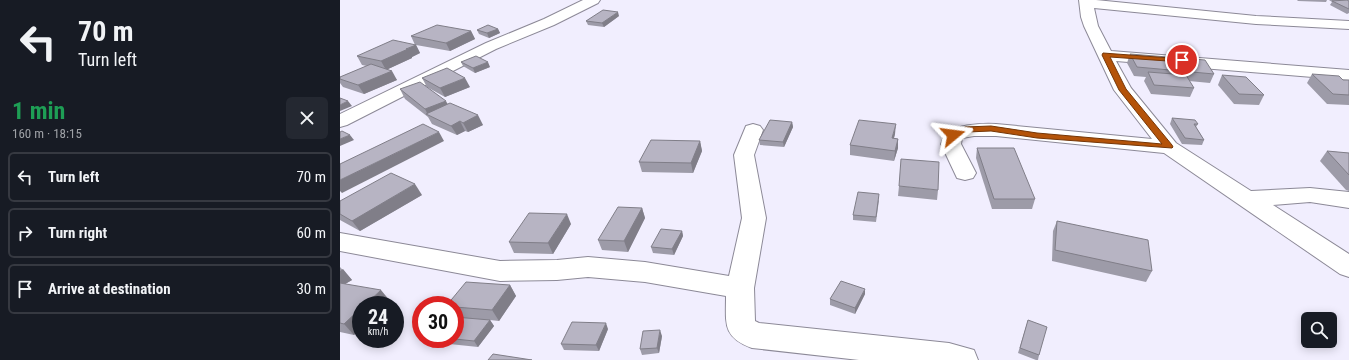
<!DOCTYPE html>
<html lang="en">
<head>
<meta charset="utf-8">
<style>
  body { margin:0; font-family:"Roboto Condensed",sans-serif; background:#242831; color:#f1f3f6; height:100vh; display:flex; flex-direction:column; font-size:15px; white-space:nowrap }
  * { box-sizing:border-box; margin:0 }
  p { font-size:13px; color:#9ea1a6 }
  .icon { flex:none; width:22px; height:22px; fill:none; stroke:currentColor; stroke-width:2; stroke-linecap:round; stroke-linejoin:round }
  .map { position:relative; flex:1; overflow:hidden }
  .panel { display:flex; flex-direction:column; background:#171b24; width:340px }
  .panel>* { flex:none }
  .guide { background:#171b24; color:#f1f3f6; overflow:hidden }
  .controls { position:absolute; left:961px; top:312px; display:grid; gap:8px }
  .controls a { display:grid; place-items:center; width:36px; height:36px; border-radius:6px; background:#171b24; box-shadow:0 2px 10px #0003; font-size:20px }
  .speed { position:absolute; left:12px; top:296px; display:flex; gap:8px; font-size:20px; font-weight:700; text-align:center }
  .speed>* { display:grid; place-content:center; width:52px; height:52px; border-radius:50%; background:#171b24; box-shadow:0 2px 10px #0003; line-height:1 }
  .speed small { font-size:10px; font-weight:400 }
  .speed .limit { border:6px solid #d22; background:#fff; color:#111 }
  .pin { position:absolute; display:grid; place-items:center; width:34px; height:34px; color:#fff; margin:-17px; border:2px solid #fff; border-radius:50%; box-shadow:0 1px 4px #0007 }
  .me { position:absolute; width:44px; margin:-22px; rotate:74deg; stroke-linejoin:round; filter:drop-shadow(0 0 3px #0008) }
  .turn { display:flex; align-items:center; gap:14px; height:84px; padding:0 12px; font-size:18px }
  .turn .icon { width:52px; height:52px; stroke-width:2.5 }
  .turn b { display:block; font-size:28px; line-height:34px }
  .round { display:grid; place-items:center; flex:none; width:42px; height:42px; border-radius:6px; background:#242831 }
  .overview { display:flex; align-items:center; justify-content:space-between; height:68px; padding:0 12px }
  h1 { font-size:24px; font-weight:700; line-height:30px; color:#1e9e55 }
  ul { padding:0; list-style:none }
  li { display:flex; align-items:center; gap:12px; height:50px; margin:0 8px 6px; padding:0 4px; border:2px solid #363941; border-radius:6px }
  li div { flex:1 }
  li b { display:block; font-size:15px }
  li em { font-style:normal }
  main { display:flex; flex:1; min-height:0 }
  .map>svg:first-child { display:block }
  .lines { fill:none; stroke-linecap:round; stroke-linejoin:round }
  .minor-casing { stroke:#8c8997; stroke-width:2 }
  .minor { fill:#fff; fill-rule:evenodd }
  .wall { fill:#9d9ba8 }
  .shaded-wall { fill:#807e88 }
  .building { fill:#b7b4c3; stroke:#807e88 }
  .route { fill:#b45309; stroke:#753606 }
</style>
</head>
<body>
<main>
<section class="panel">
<div class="guide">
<div class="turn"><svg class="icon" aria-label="left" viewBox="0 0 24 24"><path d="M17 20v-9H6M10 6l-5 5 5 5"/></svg><div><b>70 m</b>Turn left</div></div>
</div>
<div class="overview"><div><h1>1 min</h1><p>160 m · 18:15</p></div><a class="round"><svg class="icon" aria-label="close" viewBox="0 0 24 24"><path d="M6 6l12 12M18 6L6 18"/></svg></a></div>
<ul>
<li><svg class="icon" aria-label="left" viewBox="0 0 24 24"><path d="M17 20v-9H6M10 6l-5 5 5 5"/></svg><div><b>Turn left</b></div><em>70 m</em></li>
<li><svg class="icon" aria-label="right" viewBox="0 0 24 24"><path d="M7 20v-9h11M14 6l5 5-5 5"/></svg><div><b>Turn right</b></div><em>60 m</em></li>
<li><svg class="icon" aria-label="arrive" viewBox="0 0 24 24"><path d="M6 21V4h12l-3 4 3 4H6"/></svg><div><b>Arrive at destination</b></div><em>30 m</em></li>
</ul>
</section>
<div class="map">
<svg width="1009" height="360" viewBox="0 0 1009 360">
  <rect width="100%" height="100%" fill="#f1eefe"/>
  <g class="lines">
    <defs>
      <g id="minor">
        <polygon points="243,0 260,0 258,3 214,25 156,49 7,125 0,127 0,114 146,43 204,19"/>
        <path d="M739,0H756L916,16L1009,21V29L916,24L754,8L758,26L771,51L1009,70V80L776,61L791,88L836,143L911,191L970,188L1009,192V208L970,202L933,205L1009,254V277L1000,274L824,153L656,136H634L622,138L621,144L636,173L633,178L625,180L617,178L601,144L606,131C623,125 638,123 656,124L812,139L774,90L744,26L741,17Z"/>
        <path d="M413,124L420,126L423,130L414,155L426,218L414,288L415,321L419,323L609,343L634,350L638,360H519L412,348C382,337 386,323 386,296L305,282L248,277L217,280L160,281L0,251V233L160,261L217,260L248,257L305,262L389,276L402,218L394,155L406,126Z"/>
      </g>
    </defs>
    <!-- minor casing -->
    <use href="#minor" class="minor-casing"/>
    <!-- minor -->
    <use href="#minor" class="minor"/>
  </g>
  <!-- wall -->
  <g class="wall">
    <polygon points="957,0 1006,0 1009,1 1009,13 1007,14 990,5 992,2 989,0 987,0 986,2 958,1"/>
    <polygon points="279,16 264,27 248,25 246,21"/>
    <polygon points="158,29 160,33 149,38 139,34 137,30"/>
    <polygon points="131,31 135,39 110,51 76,45 80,53 72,57 72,58 48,69 57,80 24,94 3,87 0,83 0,77 27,66 22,65 17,56 75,45 71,36"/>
    <polygon points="790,54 874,74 870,83 849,81 854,88 850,97 811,94 804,81 806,77 794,76 787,63"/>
    <polygon points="121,62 150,67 135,73 123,66"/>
    <polygon points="972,74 1003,80 1009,80 1009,105 987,104 967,83"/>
    <polygon points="882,75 924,95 919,105 894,104 878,85"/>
    <polygon points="82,78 130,87 105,97 87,87"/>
    <polygon points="60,89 108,104 143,125 128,132 125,131 117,135 92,124 88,117 65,99"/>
    <polygon points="832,118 858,124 856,127 864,140 862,145 842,144 830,124"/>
    <polygon points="452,122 453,127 444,147 420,145 419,140"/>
    <polygon points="555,134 554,138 558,139 558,148 554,161 510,155 510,145"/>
    <polygon points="360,141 362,151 353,173 302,172 299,162"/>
    <polygon points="637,148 695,199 692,209 652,209 636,158"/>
    <polygon points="987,151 1009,153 1009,191 1006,190 980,161"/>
    <polygon points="559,186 598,190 597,200 558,196"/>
    <polygon points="82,195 20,231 0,220 0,201"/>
    <polygon points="539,200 536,222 513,220 513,215"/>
    <polygon points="302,208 305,218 288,252 262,250 258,240"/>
    <polygon points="717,221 812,271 806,282 712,261 713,231"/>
    <polygon points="231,224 213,254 174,253 169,242"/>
    <polygon points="342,231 343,236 334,255 313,253 311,247"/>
    <polygon points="0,267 12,280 5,284 50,301 45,305 21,305 21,328 14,335 0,332"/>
    <polygon points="170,285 176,296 159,321 150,320 154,326 138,347 100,343 97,339 115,339 115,305"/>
    <polygon points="525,294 515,314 490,305 490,299"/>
    <polygon points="688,320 699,355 698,360 696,360 678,353"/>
    <polygon points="268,329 259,351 224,350 221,344"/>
    <polygon points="322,336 319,353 302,355 300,349"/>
  </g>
  <!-- shaded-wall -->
  <g class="shaded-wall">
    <polygon points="278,12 279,16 264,27 262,23"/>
    <polygon points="158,29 160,33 149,38 147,33"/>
    <polygon points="131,31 135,39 110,51 106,43"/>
    <polygon points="76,45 80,53 72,57 72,58 46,70 41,61"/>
    <polygon points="148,62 150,67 135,73 133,68"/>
    <polygon points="52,71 57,80 24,94 18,85"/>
    <polygon points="125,78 130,87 105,97 100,88"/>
    <polygon points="8,101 12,106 0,111 0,105"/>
    <polygon points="106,101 111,111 88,115 85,109"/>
    <polygon points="138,115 143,125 128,132 123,123"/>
    <polygon points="120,121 125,131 117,135 111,126"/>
    <polygon points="452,122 453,127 444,147 443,142"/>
    <polygon points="556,124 555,134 551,148 552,138"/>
    <polygon points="99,132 104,141 2,193 0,191 0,180"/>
    <polygon points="10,135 14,140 0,146 0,139"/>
    <polygon points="558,139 558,148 554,161 555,151"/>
    <polygon points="360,141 362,151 353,173 351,163"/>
    <polygon points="75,184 82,195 20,231 12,221"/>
    <polygon points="302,208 305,218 288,252 284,241"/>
    <polygon points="227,214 231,224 213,254 208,243"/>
    <polygon points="342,231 343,236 334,255 332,249"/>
    <polygon points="3,269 12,280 0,287 0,271"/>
    <polygon points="170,285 176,296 159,321 152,310"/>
    <polygon points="525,289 525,294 515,314 515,308"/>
    <polygon points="41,290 50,301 45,305 25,305"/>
    <polygon points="21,308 21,328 14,335 4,324"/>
    <polygon points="150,320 154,326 138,347 134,341"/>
    <polygon points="266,323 268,329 259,351 256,345"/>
    <polygon points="320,330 322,336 319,353 317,348"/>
  </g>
  <!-- building -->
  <g class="building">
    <polygon points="1007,0 1009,1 1009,9 992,1"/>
    <polygon points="263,10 278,12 262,23 246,21"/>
    <polygon points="97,25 131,31 106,43 71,36"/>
    <polygon points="148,25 158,29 147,33 137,30"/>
    <polygon points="53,40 76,45 66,49 68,49 41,61 17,56"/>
    <polygon points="790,54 865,60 874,74 797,67"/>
    <polygon points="136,56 148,62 133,68 121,62"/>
    <polygon points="31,64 52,71 18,85 0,79 0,77"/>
    <polygon points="107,68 125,78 100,88 82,78"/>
    <polygon points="808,72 846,75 854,88 814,85"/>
    <polygon points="972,74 999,76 1003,80 1009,80 1009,95 993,94"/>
    <polygon points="882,75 906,77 924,95 899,94"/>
    <polygon points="80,82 106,101 85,109 60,89"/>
    <polygon points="0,98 8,101 0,105"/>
    <polygon points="110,103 138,115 123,123 120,121 111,126 86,114"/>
    <polygon points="832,118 855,120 858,124 854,124 864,140 845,138"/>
    <polygon points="430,120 452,122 443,142 419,140"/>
    <polygon points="519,120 556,124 552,138 558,139 555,151 510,145"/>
    <polygon points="83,124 99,132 0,180 0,164"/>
    <polygon points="2,131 10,135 0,139 0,132"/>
    <polygon points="311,140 360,141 351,163 299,162"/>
    <polygon points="637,148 674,148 695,199 654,199"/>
    <polygon points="987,151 1009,153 1009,175"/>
    <polygon points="561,159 599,162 598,190 559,186"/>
    <polygon points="51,173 75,184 12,221 0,214 0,201"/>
    <polygon points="518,192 539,194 536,217 513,215"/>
    <polygon points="278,207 302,208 284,241 258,240"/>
    <polygon points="189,213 227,214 208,243 169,242"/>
    <polygon points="717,221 808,240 812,271 715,250"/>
    <polygon points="321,229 342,231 332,249 311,247"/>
    <polygon points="501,281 525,289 515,308 490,299"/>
    <polygon points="126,282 170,285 152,310 115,307 115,305 107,305"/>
    <polygon points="0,283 41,290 25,305 21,305 21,308 4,324 0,323"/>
    <polygon points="115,317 150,320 134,341 115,339"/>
    <polygon points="688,320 707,327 699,355 680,348"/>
    <polygon points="232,322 266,323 256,345 221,344"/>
    <polygon points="320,330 317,348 300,349 303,331"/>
    <polygon points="153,354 192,360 148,360"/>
  </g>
  <!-- route -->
  <polygon class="route" points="763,53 844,59 845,60 842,62 770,57 786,89 832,145 833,147 832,148 697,138 651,131 627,132 613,137 609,135 625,127 651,126 697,133 822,144 779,90 762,55"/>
</svg>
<div class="controls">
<a><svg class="icon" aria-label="search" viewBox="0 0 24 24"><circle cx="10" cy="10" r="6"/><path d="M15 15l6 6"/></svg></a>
</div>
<div class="speed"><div>24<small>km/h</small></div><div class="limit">30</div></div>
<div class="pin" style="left:842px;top:60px;background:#d93025"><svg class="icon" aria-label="arrive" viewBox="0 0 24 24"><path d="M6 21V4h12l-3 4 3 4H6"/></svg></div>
<svg class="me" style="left:613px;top:135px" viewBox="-20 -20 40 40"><path d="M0-17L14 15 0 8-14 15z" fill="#b45309" stroke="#fff" stroke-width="4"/></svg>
</div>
</main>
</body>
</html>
